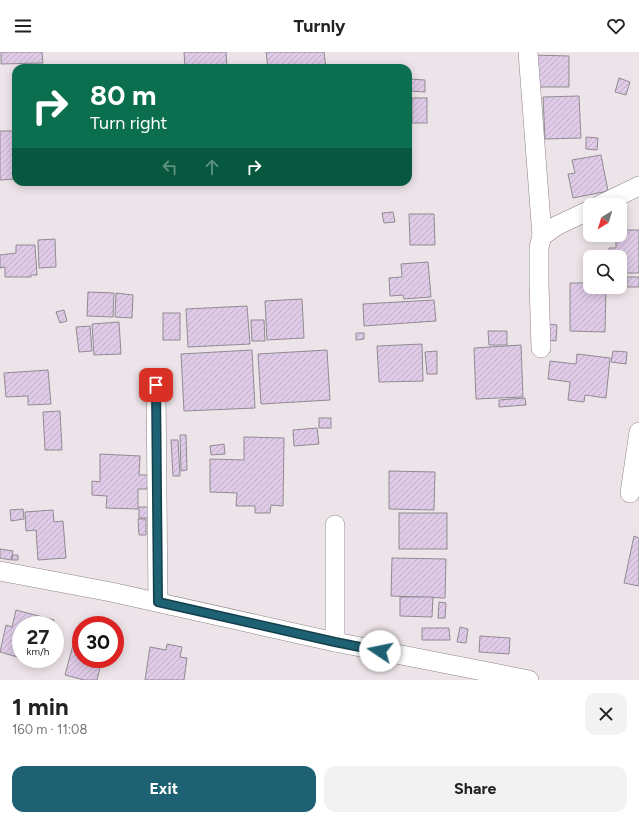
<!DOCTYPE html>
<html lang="en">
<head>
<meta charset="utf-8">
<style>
  body { margin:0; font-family:Figtree,sans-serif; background:#f2f2f2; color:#222; height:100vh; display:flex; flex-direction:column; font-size:15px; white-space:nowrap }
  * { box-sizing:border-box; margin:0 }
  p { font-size:13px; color:#767676 }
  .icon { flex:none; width:22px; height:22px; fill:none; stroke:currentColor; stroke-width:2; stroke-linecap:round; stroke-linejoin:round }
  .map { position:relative; height:628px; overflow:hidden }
  .sheet { display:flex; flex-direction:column; background:#fff; flex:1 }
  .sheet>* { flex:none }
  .top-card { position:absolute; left:12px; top:12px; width:400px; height:122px; border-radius:12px; box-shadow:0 2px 10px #0003; background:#0b6e4f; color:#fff; overflow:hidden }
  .needle { width:26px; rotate:218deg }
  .tools { position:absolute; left:583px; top:146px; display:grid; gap:8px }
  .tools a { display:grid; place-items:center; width:44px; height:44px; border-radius:8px; background:#fff; box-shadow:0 2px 10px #0003; font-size:20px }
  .speed { position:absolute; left:12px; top:564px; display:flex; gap:8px; font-size:20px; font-weight:700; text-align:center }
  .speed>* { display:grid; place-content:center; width:52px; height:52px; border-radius:50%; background:#fff; box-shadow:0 2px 10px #0003; line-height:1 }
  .speed small { font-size:10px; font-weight:400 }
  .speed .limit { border:6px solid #d22; background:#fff; color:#111 }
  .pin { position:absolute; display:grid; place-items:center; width:34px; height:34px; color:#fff; margin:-17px; border-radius:8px; box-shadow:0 2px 6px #0006 }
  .me { position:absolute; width:44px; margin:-22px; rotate:281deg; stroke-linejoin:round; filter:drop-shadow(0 0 3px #0008) }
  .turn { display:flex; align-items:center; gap:14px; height:84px; padding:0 12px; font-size:18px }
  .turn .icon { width:52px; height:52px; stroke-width:2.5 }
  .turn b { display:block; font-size:28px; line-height:34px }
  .lanes { display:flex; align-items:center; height:38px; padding:0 12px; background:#0003; justify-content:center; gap:20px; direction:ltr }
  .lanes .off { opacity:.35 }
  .round { display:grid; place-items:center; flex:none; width:42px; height:42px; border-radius:12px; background:#f2f2f2 }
  .overview { display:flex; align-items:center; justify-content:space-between; height:68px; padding:0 12px }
  h1 { font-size:24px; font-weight:700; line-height:30px }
  .primary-button { display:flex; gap:8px; margin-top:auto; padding:8px 12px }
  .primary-button a { flex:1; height:46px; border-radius:12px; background:#1d6173; color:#fff; font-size:16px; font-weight:700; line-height:46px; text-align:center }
  .primary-button a+a { background:#f2f2f2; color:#222 }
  header { display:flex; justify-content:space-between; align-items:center; height:52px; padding:0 12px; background:#fff; font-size:18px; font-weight:700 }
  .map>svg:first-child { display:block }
  .building { fill:url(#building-hatch); stroke:#908b92 }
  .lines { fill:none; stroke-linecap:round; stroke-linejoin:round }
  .street-casing { stroke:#8d858a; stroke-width:20 }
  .street { stroke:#fff; stroke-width:19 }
  .route-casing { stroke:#133f4b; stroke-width:10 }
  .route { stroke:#1d6173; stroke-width:7 }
</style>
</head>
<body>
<header><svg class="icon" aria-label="menu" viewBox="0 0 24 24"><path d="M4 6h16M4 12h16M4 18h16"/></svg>Turnly<svg class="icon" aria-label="heart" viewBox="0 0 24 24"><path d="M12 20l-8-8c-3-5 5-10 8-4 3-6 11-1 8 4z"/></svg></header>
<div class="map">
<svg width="639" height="628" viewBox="0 0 639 628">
  <defs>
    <pattern id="building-hatch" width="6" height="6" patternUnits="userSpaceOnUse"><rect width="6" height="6" fill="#dfcbe7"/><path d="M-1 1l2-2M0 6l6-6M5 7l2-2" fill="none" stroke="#c0aec6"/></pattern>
  </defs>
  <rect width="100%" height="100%" fill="#ede4e9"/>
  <!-- building -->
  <g class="building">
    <polygon points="1,0 42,0 43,11 1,12"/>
    <polygon points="184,0 226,0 227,16 185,16"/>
    <polygon points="266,0 324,0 326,16 268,16"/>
    <polygon points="532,3 569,4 569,35 532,35"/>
    <polygon points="619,26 630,30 626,43 615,40"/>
    <polygon points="409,27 425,28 425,40 409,39"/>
    <polygon points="579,44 581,86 545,87 543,45"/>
    <rect x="412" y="46" width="15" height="25"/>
    <polygon points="0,79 16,79 16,127 0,128"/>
    <polygon points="586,85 598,86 597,98 586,97"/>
    <polygon points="601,103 608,139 573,146 568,122 575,121 572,108"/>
    <polygon points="393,160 395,170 384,171 382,161"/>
    <polygon points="409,162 434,162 435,193 410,193"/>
    <polygon points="620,178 639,178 639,221 620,221 620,205 609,205 609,196 616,196 616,183 620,183"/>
    <polygon points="55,187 56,215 39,216 38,188"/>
    <polygon points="16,193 35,193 37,223 31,223 31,225 5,225 5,215 0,216 0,203 16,201"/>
    <polygon points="428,210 431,245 404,247 403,243 390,244 389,226 402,225 401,212"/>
    <rect x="627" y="225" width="12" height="10"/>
    <polygon points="570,231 590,231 590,235 606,235 605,280 570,279"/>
    <polygon points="88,240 114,241 113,265 87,264"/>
    <polygon points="116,241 133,243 132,266 115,265"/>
    <polygon points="302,247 304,286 267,288 265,249"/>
    <polygon points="434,248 436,269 364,274 363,252"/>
    <polygon points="247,254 250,292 188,295 186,257"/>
    <polygon points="64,258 67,269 60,271 56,260"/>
    <rect x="163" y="261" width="17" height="27"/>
    <polygon points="251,268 264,268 265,289 252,289"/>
    <polygon points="119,270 121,302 94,303 92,272"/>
    <polygon points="547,272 557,273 556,289 546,288"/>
    <polygon points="90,274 92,299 79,300 76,275"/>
    <polygon points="488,279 507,279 507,293 489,293"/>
    <polygon points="356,281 364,281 364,287 356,288"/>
    <polygon points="422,292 423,329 379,330 377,294"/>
    <polygon points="521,293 523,345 476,347 474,296"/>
    <polygon points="252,298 255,356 184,359 181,302"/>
    <polygon points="327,298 330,348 261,352 258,302"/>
    <polygon points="437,299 437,322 427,322 425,300"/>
    <polygon points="613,299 627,300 626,312 611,310"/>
    <polygon points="577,302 610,306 606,346 585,343 584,350 568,348 570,330 548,327 550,309 576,312"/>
    <polygon points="48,318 51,352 28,353 28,344 6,345 4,321"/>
    <polygon points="525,346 526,353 499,355 499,348"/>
    <polygon points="60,359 62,398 45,398 43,360"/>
    <rect x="319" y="366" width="12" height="10"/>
    <polygon points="317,376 319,392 294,394 293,378"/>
    <polygon points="180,383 186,383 187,418 181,419"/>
    <polygon points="244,385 284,386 283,454 271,453 270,461 255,461 255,454 236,454 237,441 210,440 210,407 244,408"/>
    <polygon points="171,388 178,388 180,424 173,424"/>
    <polygon points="224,392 225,402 211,403 210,394"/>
    <polygon points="100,402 140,404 139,423 148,423 147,437 138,437 138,457 106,456 107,444 92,443 92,429 100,430"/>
    <polygon points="389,419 435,420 434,458 389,457"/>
    <rect x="139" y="455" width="11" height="11"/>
    <polygon points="23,457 24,467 11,469 10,458"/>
    <polygon points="53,458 54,470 63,469 66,506 38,508 36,478 26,479 25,460"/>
    <rect x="399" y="461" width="48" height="36"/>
    <polygon points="138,467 146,467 146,483 139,483"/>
    <polygon points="634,484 639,486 639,534 624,531"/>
    <polygon points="0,497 13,499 11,508 0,506"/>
    <polygon points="13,503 18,503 18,508 12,508"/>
    <polygon points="392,506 446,507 445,546 391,544"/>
    <polygon points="400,545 433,545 432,565 400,564"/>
    <polygon points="439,550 446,551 445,566 438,566"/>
    <polygon points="16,558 54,568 53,573 21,573 21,606 0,600 6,573 12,575"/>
    <polygon points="460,575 468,577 466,591 457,590"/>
    <polygon points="422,576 449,576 450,588 422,588"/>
    <polygon points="480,584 510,586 509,602 479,600"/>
    <polygon points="167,592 182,595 180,605 187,606 184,628 145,628 150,595 166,598"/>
    <polygon points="73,593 81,596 81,607 102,607 97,628 84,628 65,623"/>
    <polygon points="27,607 45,607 43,611"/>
  </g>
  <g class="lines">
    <defs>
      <g id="street">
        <polyline points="528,0 542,184"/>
        <polyline points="600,153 639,134"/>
        <polyline points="541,296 539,231 539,195 542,184 556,174 590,158"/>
        <polyline points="156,333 158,550"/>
        <polyline points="630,441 639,380"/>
        <polyline points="0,519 111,540 335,590 529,628"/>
        <polyline points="335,590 335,473"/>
      </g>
    </defs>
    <!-- street casing -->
    <use href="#street" class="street-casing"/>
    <!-- street -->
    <use href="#street" class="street"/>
  </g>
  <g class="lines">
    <defs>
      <polyline id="route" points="156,333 158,550 335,590 380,599"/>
    </defs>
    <!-- route casing -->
    <use href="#route" class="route-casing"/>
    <!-- route -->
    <use href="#route" class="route"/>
  </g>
</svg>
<div class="tools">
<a><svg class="needle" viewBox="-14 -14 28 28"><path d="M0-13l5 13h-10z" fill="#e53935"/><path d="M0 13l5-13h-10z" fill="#767676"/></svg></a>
<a><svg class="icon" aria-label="search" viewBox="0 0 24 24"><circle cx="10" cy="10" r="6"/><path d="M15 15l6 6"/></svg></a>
</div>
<div class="speed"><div>27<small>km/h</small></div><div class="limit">30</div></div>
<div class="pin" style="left:156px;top:333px;background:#d93025"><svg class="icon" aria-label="arrive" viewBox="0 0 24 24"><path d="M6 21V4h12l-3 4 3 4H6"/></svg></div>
<svg class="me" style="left:380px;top:599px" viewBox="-20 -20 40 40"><circle r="19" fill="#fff"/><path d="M0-13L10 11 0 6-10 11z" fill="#1d6173"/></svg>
<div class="top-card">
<div class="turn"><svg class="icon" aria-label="right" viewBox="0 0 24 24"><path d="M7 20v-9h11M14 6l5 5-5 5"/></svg><div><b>80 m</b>Turn right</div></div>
<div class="lanes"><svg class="icon off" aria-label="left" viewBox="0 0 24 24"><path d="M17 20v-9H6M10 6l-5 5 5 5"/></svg><svg class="icon off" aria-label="ahead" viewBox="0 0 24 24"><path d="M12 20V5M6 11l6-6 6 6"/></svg><svg class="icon" aria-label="right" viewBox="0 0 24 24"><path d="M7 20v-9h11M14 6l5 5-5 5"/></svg></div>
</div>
</div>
<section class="sheet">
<div class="overview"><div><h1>1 min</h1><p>160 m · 11:08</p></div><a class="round"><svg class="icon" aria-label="close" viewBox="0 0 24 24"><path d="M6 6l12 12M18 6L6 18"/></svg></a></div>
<div class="primary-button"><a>Exit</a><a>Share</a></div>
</section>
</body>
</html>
